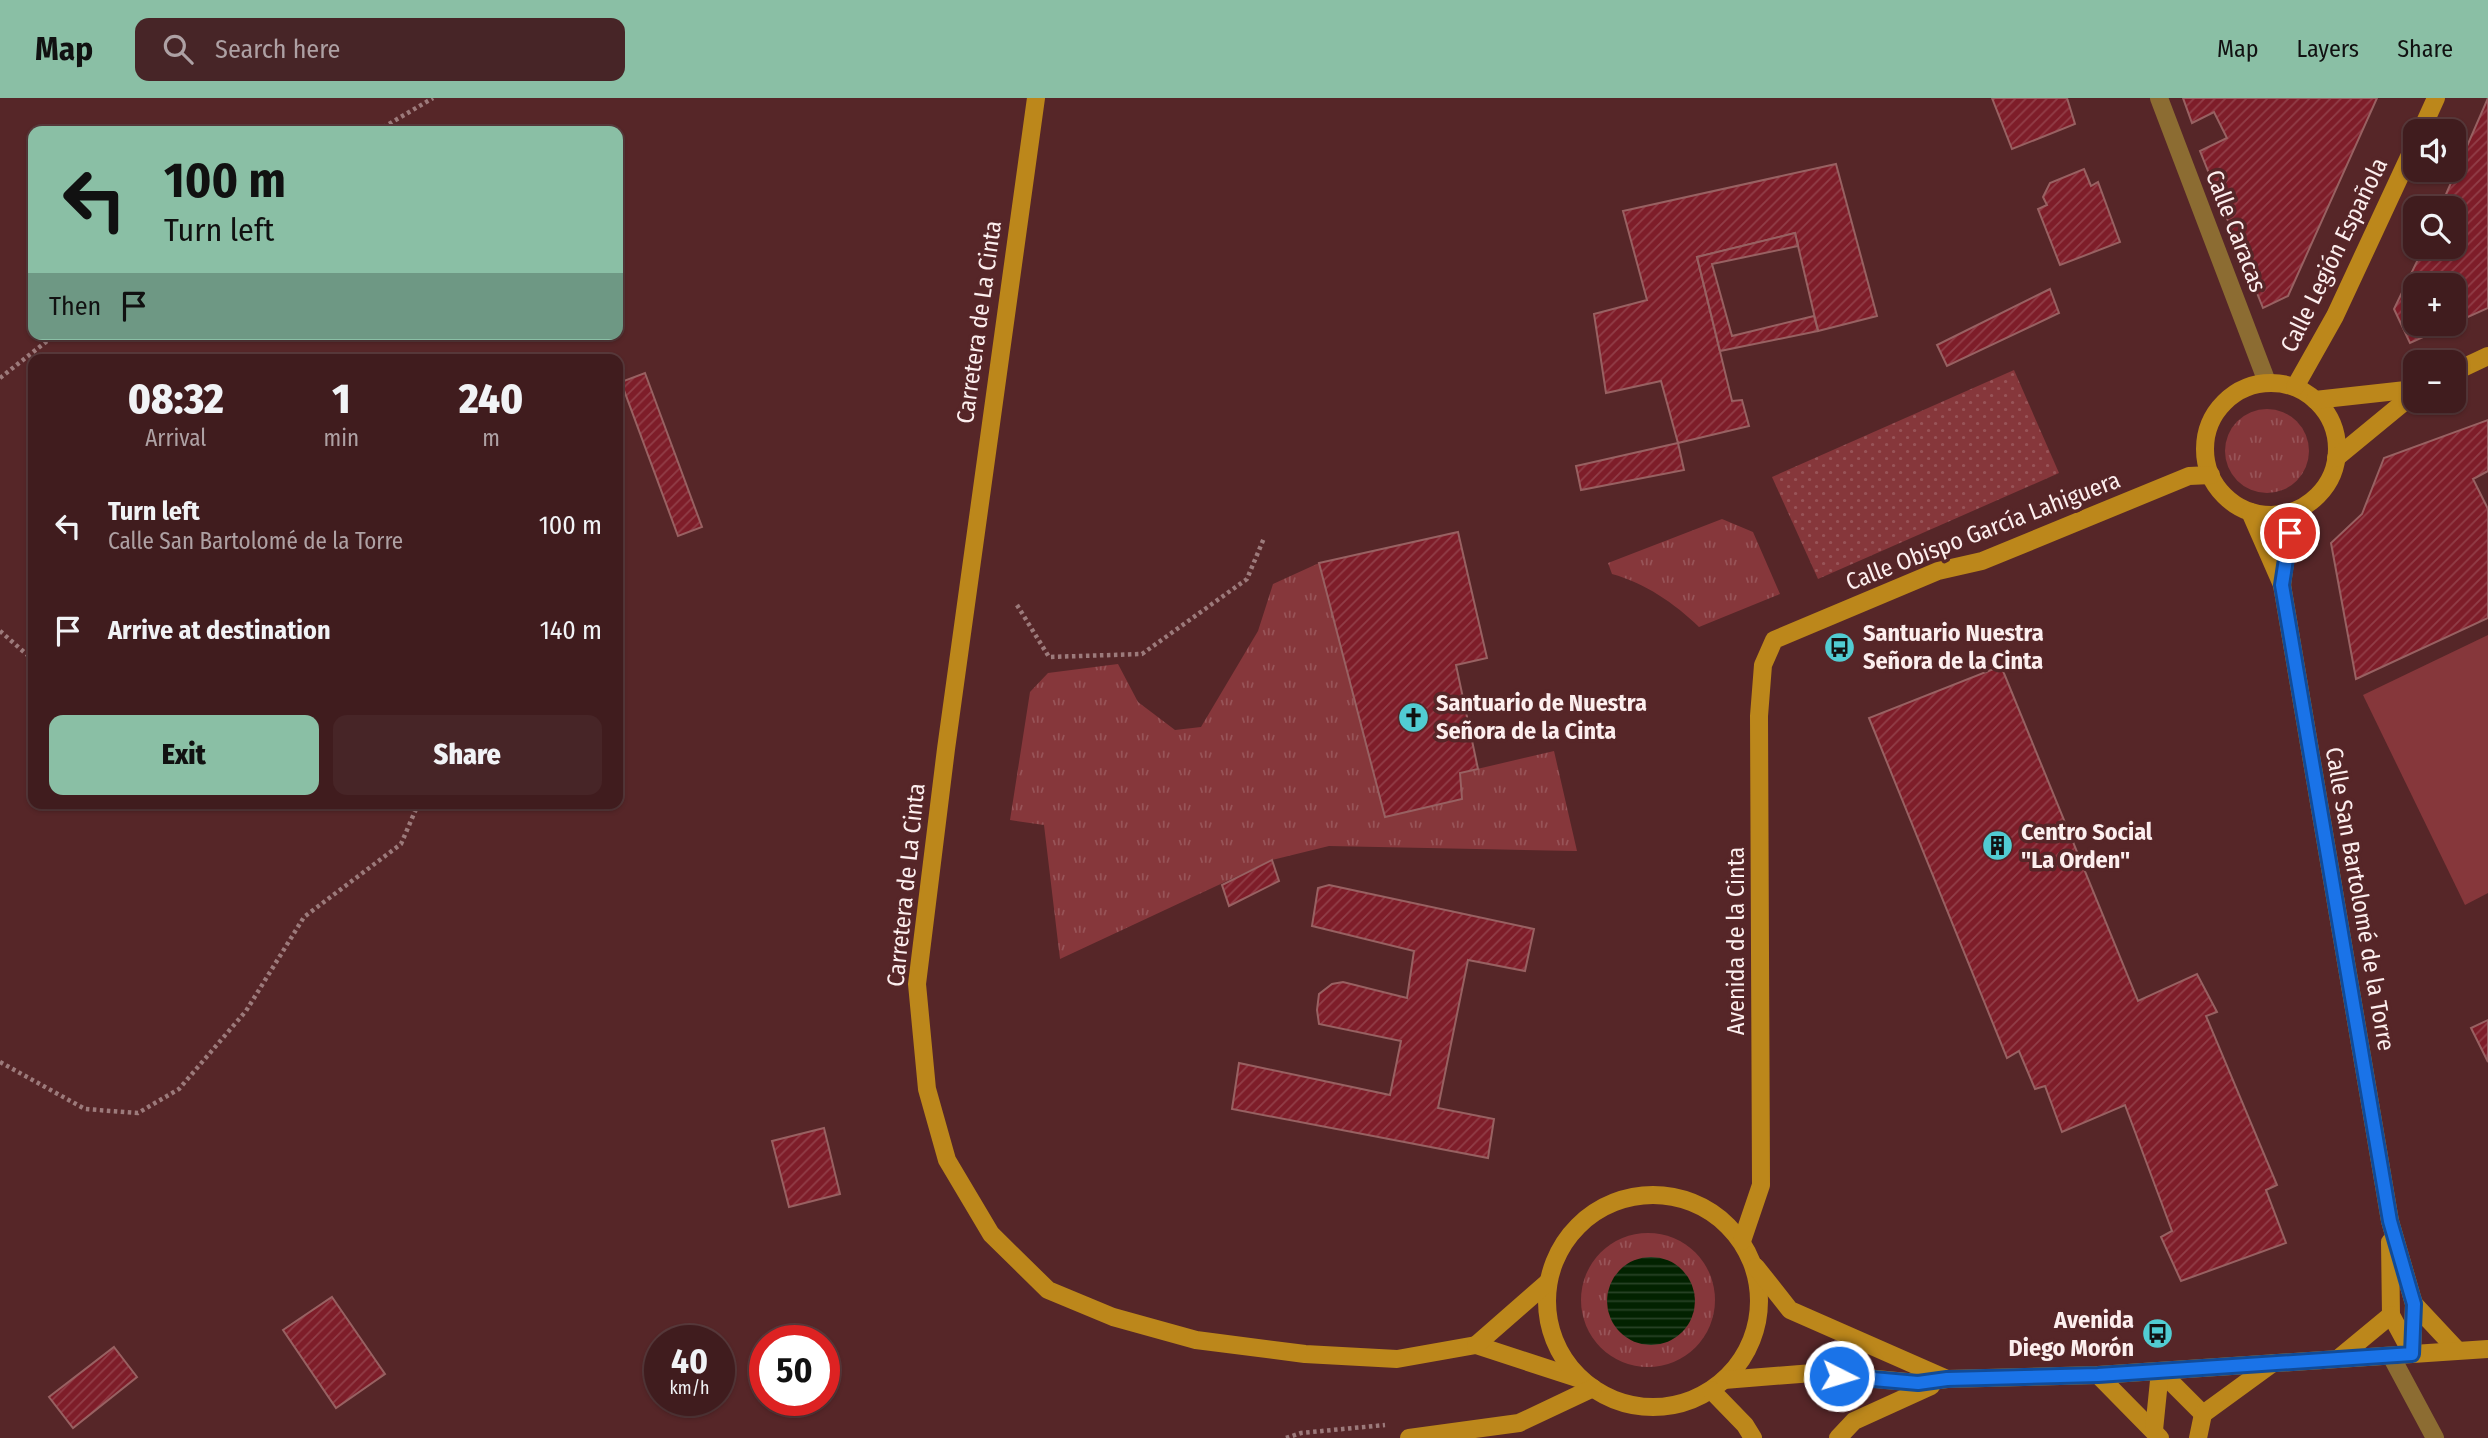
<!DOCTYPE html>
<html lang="en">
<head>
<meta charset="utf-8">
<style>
  body { margin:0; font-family:"Fira Sans Condensed",sans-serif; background:#472527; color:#f1f3f6; height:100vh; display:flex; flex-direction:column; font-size:26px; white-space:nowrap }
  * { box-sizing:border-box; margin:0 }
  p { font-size:23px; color:#aea1a4 }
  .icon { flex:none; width:38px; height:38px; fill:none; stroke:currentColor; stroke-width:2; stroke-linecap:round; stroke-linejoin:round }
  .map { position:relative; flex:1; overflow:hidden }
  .panel { position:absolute; left:28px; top:256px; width:595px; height:455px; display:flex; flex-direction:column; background:#401c1e; border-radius:14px; box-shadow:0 2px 5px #0004,0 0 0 2px #593a3c }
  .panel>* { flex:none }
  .banner { position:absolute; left:28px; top:28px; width:595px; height:214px; border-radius:14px; box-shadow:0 2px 5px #0004,0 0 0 2px #593a3c; background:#8abfa5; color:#111; overflow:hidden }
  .tools { position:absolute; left:2403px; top:21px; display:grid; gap:14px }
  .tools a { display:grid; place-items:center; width:63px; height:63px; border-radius:14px; background:#401c1e; box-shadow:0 2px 5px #0004,0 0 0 2px #593a3c; font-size:35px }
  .speed { position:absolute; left:644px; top:1227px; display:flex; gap:14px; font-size:35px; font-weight:700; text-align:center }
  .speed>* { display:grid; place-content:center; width:91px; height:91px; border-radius:50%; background:#401c1e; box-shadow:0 2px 5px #0004,0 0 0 2px #593a3c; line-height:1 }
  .speed small { font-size:18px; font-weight:400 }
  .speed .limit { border:10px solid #d22; background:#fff; color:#111 }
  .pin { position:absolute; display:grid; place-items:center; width:60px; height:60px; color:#fff; margin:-30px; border:4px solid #fff; border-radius:50%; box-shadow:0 2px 7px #0007 }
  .me { position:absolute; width:77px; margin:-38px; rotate:95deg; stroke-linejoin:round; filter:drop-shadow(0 0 5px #0008) }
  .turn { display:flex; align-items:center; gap:24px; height:147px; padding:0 21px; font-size:32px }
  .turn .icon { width:91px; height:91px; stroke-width:2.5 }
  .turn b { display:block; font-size:49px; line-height:60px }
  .then { display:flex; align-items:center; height:66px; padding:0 21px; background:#0003; gap:14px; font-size:26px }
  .eta { display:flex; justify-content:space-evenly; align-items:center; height:119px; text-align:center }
  .eta b { font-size:42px; font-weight:800; line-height:49px }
  .cta { display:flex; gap:14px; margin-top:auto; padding:14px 21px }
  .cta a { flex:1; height:80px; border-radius:14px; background:#8abfa5; color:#111; font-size:28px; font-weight:800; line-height:80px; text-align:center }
  .cta a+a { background:#472527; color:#f1f3f6 }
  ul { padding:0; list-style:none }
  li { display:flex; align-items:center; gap:21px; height:105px; padding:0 21px }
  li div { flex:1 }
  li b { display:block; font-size:26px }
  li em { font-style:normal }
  header { display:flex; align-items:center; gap:42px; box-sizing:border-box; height:98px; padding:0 35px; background:#8abfa5; color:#111 }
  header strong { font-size:33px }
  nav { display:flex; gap:38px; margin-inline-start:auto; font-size:24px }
  .search { width:490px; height:63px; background:#472527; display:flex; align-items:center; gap:18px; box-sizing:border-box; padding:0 24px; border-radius:14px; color:#aea1a4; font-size:26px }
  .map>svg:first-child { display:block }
  .grass { fill:url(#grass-tufts) }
  .park { fill:url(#park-dots) }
  .pitch { fill:#86373b }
  .water { fill:url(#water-rules) }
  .building { fill:url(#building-hatch); stroke:#986162; stroke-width:2; fill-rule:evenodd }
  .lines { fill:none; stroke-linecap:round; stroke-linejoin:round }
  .path { stroke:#9c7a7b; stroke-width:4.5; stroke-dasharray:3.5 3.5; stroke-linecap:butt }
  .street { stroke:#8c6c32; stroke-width:18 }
  .secondary { stroke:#bc871b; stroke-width:18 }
  .route-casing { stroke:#114b97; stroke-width:18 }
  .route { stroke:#1a73e8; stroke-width:12 }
  .labels { text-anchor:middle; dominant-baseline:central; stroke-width:7; stroke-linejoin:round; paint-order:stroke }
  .street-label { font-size:24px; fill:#fceeee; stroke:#562628 }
  .poi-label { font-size:24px; font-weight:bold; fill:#fceeee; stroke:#562628; text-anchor:start }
</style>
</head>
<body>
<header>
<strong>Map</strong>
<div class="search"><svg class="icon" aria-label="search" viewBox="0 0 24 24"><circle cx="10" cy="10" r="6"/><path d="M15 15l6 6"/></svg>Search here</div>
<nav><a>Map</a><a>Layers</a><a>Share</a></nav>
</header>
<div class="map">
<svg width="2488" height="1340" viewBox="0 0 2488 1340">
  <defs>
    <pattern id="grass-tufts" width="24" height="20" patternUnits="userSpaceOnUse" patternTransform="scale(1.75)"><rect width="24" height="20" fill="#86373b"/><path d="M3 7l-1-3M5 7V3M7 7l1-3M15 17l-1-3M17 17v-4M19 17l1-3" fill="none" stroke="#985458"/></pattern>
    <pattern id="park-dots" width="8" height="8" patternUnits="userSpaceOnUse" patternTransform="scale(1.75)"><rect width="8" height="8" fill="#86373b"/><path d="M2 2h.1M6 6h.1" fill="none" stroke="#985458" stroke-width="1.8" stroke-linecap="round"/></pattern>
    <pattern id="water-rules" width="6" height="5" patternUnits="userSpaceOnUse" patternTransform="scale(1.75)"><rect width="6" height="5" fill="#022200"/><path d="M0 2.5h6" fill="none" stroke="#284226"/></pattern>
    <pattern id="building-hatch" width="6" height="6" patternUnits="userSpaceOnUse" patternTransform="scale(1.75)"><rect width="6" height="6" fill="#7e1d29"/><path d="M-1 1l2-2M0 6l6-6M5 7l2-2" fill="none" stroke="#913e48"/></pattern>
  </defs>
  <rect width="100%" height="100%" fill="#562628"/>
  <!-- grass -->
  <g class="grass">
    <circle cx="2267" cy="353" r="42"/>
    <path d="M1722,421L1753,434L1780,496L1699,529C1674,505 1645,485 1612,476L1608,465Z"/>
    <polygon points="1319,465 1385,719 1462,701 1460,675 1554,653 1577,753 1329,748 1272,762 1060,861 1044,727 1010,722 1030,594 1048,575 1118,566 1138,604 1175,632 1201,629 1258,533 1273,486"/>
    <circle cx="1648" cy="1202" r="67"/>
  </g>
  <!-- park -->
  <polygon class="park" points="2014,272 2059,375 1818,481 1772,379"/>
  <!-- pitch -->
  <polygon class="pitch" points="2488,537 2488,795 2465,807 2363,597"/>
  <!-- water -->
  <circle class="water" cx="1651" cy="1203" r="44"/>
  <!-- building -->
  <g class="building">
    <polygon points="1992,0 2067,0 2075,26 2012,51"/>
    <polygon points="2183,0 2377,0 2288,198 2263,210 2200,53 2227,40 2214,14 2192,25"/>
    <path d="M2488,0V210L2410,245L2394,211L2424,149H2454V110H2440ZM2415,187H2454V226H2415Z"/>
    <polygon points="1836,66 1877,218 1818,233 1795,135 1697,159 1732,303 1742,302 1749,328 1678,345 1661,283 1606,295 1594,216 1647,202 1623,113"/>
    <polygon points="2084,71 2091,88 2098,84 2120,144 2060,167 2038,111 2047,107 2043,99 2050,85"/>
    <polygon points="1795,135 1798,148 1712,166 1732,238 1814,218 1818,233 1720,253 1697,159"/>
    <polygon points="2050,191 2059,215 1947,268 1937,247"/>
    <polygon points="645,275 702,429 678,438 621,284"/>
    <polygon points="2488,322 2488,373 2473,381 2488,411 2488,520 2356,581 2331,445 2362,416 2384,360"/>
    <polygon points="1678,345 1684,372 1581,392 1576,368"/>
    <polygon points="1458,434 1487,560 1456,567 1478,671 1460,675 1462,701 1385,719 1319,465"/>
    <polygon points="2001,568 2138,903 2197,876 2217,914 2206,918 2277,1087 2266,1092 2286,1145 2181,1183 2161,1139 2172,1133 2125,1007 2062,1034 2045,988 2035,991 2019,953 2007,960 1869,620"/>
    <polygon points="1272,762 1279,783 1229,808 1222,787"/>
    <polygon points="1329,787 1534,831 1525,873 1468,862 1438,1010 1494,1021 1488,1060 1232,1011 1239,965 1390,997 1401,943 1319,926 1317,912 1319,896 1332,886 1343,884 1407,900 1414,853 1312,828 1318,790"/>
    <polygon points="2488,922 2488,964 2471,930"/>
    <polygon points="824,1030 840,1096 789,1109 772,1043"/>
    <polygon points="332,1199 385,1276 336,1310 283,1232"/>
    <polygon points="114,1249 137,1279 73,1330 49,1299"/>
  </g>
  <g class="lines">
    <!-- path -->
    <g class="path">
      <polyline points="377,33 433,0"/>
      <polyline points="0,280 56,236"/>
      <polyline points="1017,507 1049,559 1142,556 1247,481 1264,440"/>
      <polyline points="0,533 33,562"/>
      <polyline points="0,964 85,1011 138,1015 179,991 246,913 304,819 401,746 416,711 415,705"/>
      <polyline points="1286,1340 1301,1335 1385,1327"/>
    </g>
    <!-- street -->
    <g class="street">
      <polyline points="2159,0 2267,284"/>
      <polyline points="2391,1258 2435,1340"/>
    </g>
    <!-- secondary -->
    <g class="secondary">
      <polyline points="1036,0 946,651 917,886 927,991 947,1062 991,1136 1048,1192 1113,1219 1196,1242 1305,1256 1397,1261 1476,1247 1580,1281"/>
      <polyline points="2421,33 2436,0"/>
      <polyline points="2454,274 2488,258"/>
      <circle cx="2271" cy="351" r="66"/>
      <polyline points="2295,289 2335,218 2415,46"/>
      <polyline points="2315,302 2415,291"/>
      <polyline points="2336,360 2415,295"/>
      <polyline points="2250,414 2282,487 2390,1123 2414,1206 2412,1256"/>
      <polyline points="2282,487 2289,435 2300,412"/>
      <circle cx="1653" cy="1203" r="106"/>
      <polyline points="1742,1143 1761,1087 1759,618 1763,567 1774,542 1938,473 1982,463 2189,378 2211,377"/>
      <polyline points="2390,1144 2391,1217 2411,1254"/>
      <polyline points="1756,1169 1790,1212 1947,1281"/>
      <polyline points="2414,1206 2457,1252"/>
      <polyline points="1476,1247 1548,1184"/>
      <polyline points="2339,1260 2391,1217"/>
      <polyline points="2160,1273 2203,1316"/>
      <polyline points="2098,1277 2160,1340"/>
      <polyline points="1724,1282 1813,1275 1918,1285 1947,1281 2098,1277 2488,1251"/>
      <polyline points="1711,1292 1745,1327 1753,1340"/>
      <polyline points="2154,1332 2160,1273"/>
      <polyline points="1409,1340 1519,1325 1593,1290"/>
      <polyline points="1838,1340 1854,1323 1931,1288"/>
      <polyline points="2198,1340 2203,1316 2273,1265"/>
    </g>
  </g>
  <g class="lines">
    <defs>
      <polyline id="route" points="1839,1278 1918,1285 1947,1281 2098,1277 2412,1256 2414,1206 2390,1123 2282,487 2290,435"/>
    </defs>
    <!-- route casing -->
    <use href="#route" class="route-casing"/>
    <!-- route -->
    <use href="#route" class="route"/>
  </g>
  <!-- icons -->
  <defs>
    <symbol id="bus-disc" viewBox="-11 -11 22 22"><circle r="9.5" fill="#51ccd2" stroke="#562628"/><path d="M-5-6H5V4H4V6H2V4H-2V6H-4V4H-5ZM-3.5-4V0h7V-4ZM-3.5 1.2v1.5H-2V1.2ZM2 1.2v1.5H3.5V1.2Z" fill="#111"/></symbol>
    <symbol id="church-disc" viewBox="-11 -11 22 22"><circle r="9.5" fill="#51ccd2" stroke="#562628"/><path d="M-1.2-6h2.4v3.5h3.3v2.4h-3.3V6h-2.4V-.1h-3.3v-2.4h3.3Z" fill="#111"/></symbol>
    <symbol id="building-disc" viewBox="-11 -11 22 22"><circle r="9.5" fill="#51ccd2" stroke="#562628"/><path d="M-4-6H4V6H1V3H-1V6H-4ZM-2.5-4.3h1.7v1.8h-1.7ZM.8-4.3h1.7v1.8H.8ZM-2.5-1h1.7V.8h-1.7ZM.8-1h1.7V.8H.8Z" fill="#111"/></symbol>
  </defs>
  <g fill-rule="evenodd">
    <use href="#bus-disc" x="1822" y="532" width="35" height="35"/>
    <use href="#church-disc" x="1396" y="602" width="35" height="35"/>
    <use href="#building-disc" x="1980" y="730" width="35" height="35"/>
    <use href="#bus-disc" x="2140" y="1218" width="35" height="35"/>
  </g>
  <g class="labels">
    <!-- street labels -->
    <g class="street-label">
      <text transform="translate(2236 133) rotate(69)">Calle Caracas</text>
      <text transform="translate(2334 157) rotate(-64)">Calle Legión Española</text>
      <text transform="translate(979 224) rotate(-82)">Carretera de La Cinta</text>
      <text transform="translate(1983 433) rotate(-21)">Calle Obispo García Lahiguera</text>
      <text transform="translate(906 787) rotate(-84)">Carretera de La Cinta</text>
      <text transform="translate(2360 801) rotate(80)">Calle San Bartolomé de la Torre</text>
      <text transform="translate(1736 843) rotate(-90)">Avenida de la Cinta</text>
    </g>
    <!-- poi labels -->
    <g class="poi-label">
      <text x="1863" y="535">Santuario Nuestra<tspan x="1863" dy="28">Señora de la Cinta</tspan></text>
      <text x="1436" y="605">Santuario de Nuestra<tspan x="1436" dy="28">Señora de la Cinta</tspan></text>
      <text x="2021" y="734">Centro Social<tspan x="2021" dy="28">"La Orden"</tspan></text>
      <text x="2134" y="1222" text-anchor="end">Avenida<tspan x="2134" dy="28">Diego Morón</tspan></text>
    </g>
  </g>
</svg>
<div class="tools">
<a><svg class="icon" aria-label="sound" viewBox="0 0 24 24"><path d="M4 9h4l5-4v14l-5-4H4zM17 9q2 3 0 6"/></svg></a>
<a><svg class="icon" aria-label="search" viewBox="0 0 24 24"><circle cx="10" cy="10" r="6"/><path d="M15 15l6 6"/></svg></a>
<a>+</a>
<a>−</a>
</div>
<div class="speed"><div>40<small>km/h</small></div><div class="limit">50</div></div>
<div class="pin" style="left:2290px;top:435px;background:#d93025"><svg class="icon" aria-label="arrive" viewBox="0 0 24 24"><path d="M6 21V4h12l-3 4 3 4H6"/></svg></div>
<svg class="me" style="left:1839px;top:1278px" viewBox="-20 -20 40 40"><circle r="17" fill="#1a73e8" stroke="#fff" stroke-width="3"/><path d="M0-11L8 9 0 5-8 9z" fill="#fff"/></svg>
<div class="banner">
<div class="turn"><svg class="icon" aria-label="left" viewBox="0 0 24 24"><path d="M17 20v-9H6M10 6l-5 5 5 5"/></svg><div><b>100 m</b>Turn left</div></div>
<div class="then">Then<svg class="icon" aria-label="arrive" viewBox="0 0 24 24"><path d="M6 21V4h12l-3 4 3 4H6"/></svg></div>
</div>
<section class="panel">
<div class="eta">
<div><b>08:32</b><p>Arrival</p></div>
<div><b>1</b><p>min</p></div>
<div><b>240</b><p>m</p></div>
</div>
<ul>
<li><svg class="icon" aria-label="left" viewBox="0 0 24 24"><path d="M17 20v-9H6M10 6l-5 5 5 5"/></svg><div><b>Turn left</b><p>Calle San Bartolomé de la Torre</p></div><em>100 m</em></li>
<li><svg class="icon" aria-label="arrive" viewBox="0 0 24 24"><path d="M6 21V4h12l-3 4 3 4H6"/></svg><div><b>Arrive at destination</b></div><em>140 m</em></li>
</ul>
<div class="cta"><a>Exit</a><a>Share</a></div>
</section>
</div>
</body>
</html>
